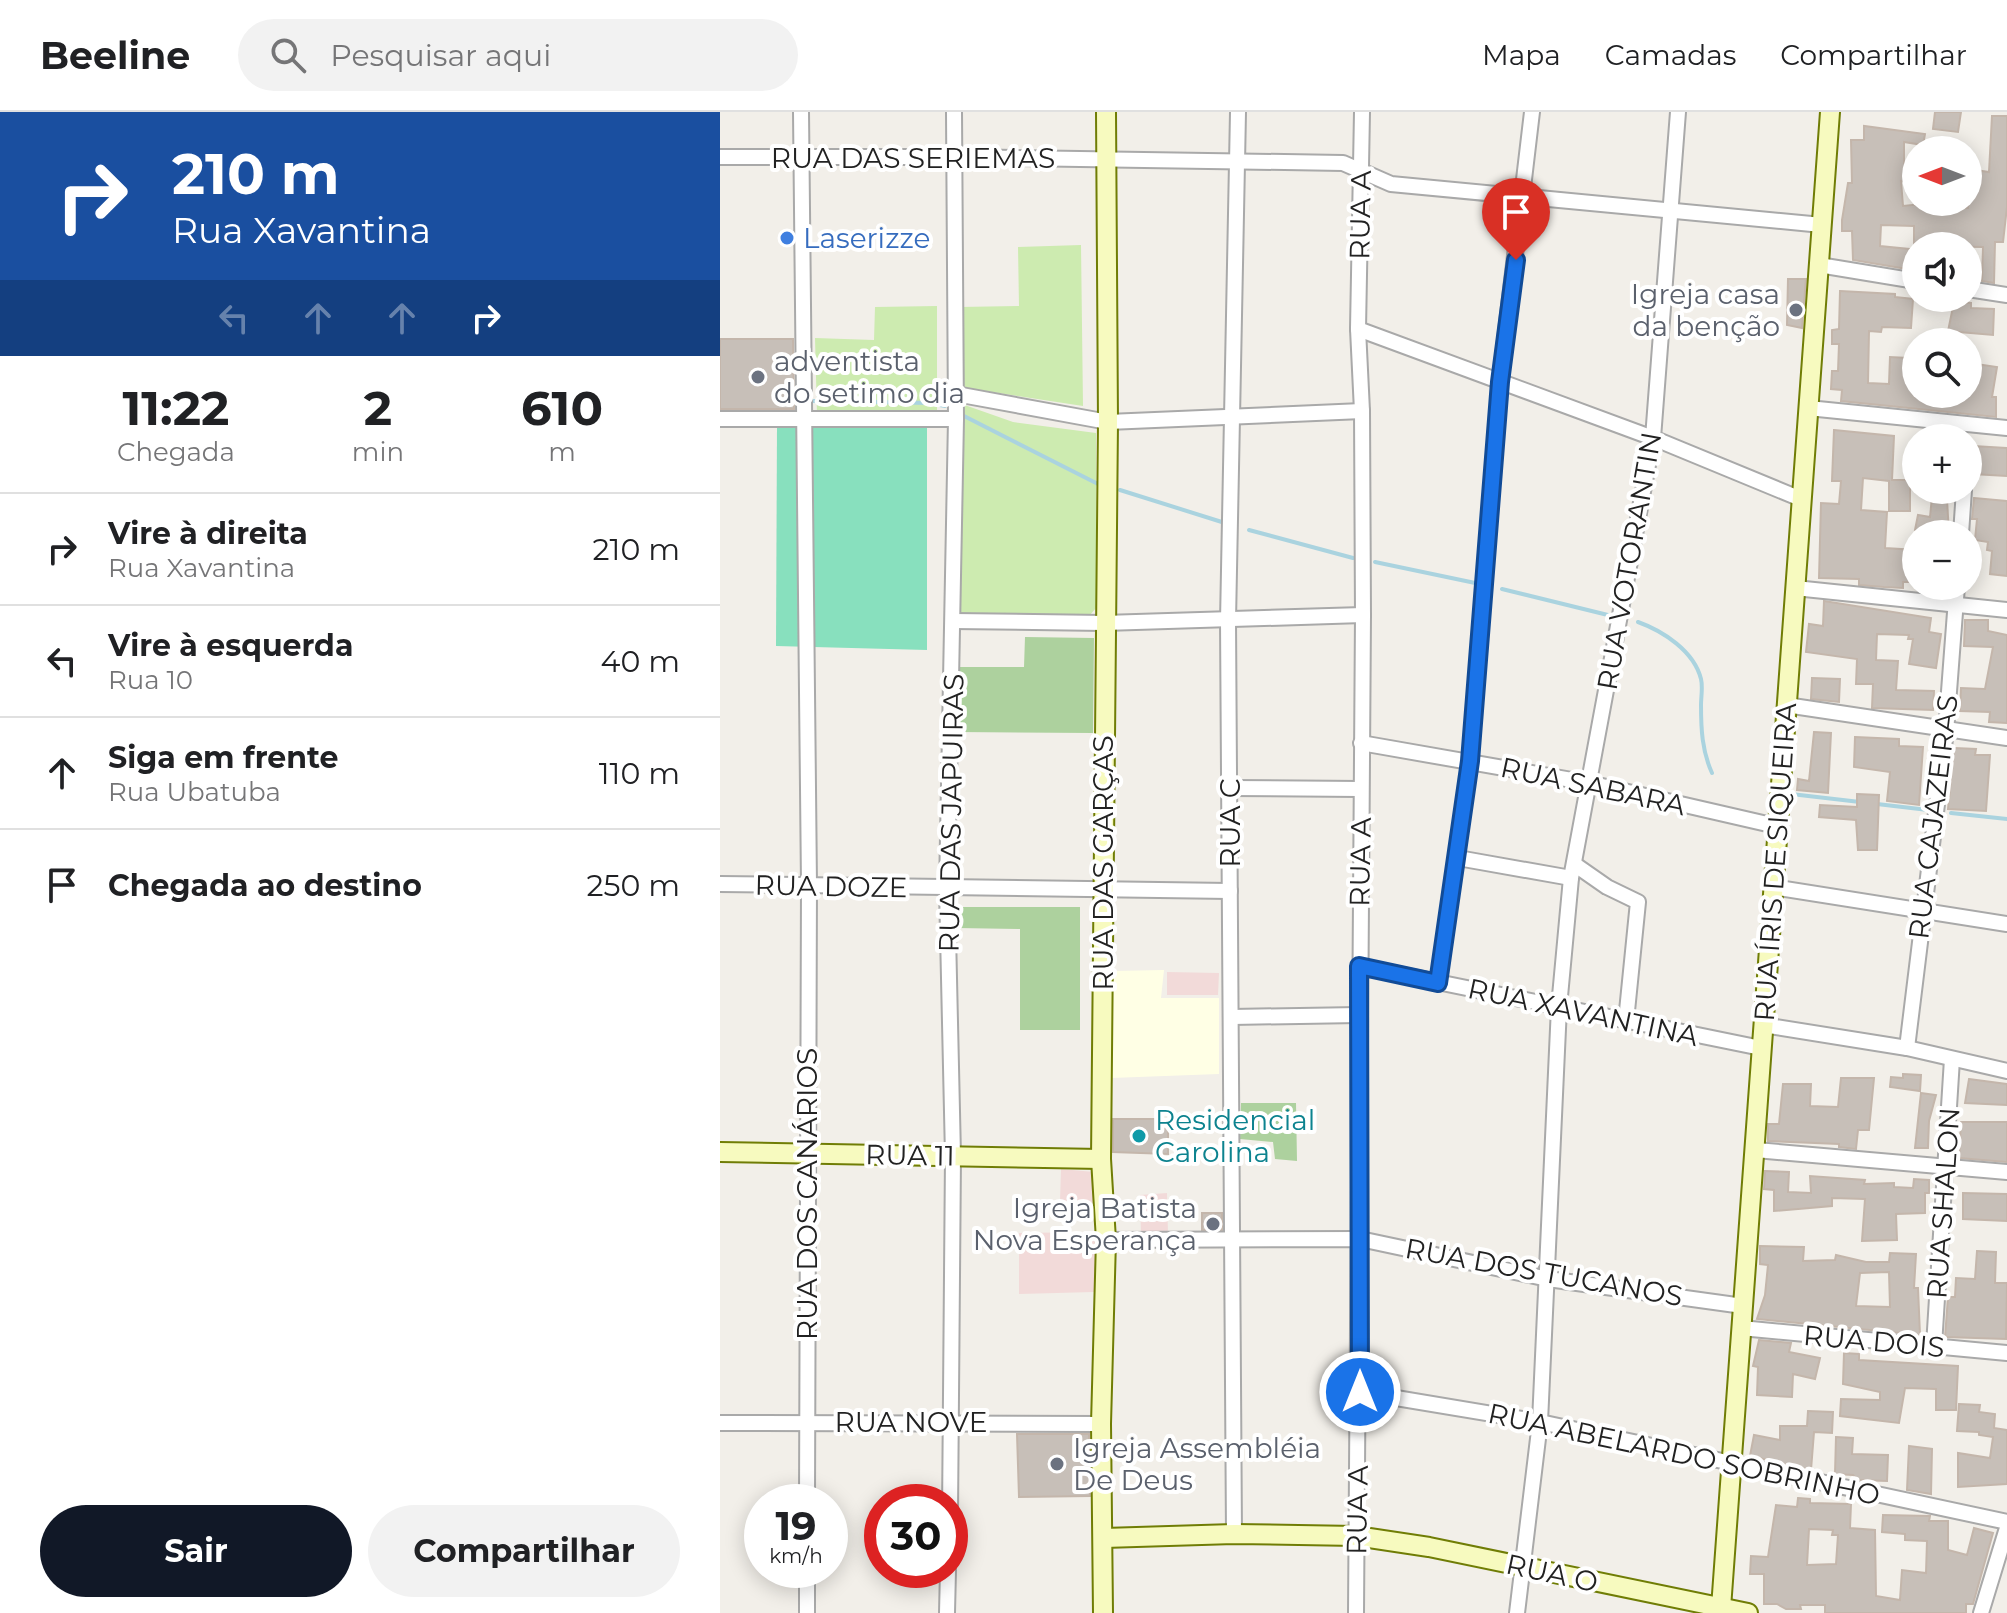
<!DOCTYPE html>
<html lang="pt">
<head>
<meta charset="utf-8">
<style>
  body { margin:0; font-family:Montserrat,sans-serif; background:#f2f2f2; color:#202124; height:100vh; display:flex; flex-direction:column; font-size:30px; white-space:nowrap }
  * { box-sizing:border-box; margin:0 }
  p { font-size:26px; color:#757577 }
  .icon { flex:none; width:44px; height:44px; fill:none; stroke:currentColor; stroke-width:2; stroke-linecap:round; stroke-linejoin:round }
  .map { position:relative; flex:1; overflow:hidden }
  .details { display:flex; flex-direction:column; background:#fff; width:720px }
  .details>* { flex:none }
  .banner { background:#1a4fa0; color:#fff; overflow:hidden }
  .needle { width:52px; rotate:270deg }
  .tools { position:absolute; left:1182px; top:24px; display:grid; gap:16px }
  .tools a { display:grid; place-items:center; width:80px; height:80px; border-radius:50%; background:#fff; box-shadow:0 4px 20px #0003; font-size:40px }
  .speed { position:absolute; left:24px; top:1372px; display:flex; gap:16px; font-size:40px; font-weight:700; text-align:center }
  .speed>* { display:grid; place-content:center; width:104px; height:104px; border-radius:50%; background:#fff; box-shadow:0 4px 20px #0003; line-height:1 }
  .speed small { font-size:20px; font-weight:400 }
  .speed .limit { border:12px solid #d22; background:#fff; color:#111 }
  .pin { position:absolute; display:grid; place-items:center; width:68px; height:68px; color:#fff; margin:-82px -34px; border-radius:50% 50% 50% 0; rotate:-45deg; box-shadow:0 0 8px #0007 }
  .pin .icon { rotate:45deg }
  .me { position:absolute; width:88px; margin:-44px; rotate:0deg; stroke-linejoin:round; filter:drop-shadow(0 0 6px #0008) }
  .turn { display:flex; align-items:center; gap:28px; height:168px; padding:0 40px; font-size:36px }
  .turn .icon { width:104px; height:104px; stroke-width:2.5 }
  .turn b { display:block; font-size:56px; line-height:68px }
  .lanes { display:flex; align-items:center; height:76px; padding:0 40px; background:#0003; justify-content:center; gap:40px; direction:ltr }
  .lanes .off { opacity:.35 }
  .eta { display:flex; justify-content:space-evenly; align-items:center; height:136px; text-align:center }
  .eta b { font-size:48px; font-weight:700; line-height:56px }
  .cta { display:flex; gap:16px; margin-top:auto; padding:16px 40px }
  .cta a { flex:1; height:92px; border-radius:48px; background:#111827; color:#fff; font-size:32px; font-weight:700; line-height:92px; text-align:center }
  .cta a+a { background:#f2f2f2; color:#202124 }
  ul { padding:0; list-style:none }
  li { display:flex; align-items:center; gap:24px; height:112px; padding:0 40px; border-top:2px solid #e0e0e0 }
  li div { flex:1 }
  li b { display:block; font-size:30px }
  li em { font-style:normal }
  header { display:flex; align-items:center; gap:48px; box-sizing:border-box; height:112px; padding:0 40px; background:#fff; border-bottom:2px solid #e0e0e0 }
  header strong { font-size:38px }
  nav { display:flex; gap:44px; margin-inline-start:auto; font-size:28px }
  .search { width:560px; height:72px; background:#f2f2f2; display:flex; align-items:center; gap:20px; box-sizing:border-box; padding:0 28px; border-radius:44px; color:#757577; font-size:30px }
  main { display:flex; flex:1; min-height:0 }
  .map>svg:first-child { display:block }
  .commercial { fill:#f2dad9 }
  .education { fill:#ffffe5 }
  .grass { fill:#cdebb0 }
  .forest { fill:#add19e }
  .pitch { fill:#88e0be }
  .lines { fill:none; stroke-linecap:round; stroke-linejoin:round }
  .stream { stroke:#aad3df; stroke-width:4 }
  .building { fill:#c7bfb8; stroke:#c4b6ab; stroke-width:2; fill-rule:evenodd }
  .street-casing { stroke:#a9a9a9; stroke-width:18 }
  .secondary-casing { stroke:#707d05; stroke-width:22 }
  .street { stroke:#fff; stroke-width:14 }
  .secondary { stroke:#f7fabf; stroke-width:18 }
  .route-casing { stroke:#114b97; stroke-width:20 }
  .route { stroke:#1a73e8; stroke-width:14 }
  .shop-dot { fill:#3f7fe0; stroke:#fff; stroke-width:3 }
  .worship-dot { fill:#6b7280; stroke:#fff; stroke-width:3 }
  .culture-dot { fill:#0f9aa8; stroke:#fff; stroke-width:3 }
  .labels { text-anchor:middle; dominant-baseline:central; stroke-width:8; stroke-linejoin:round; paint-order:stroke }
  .street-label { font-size:28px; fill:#222; stroke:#fff }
  .shop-label { font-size:28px; fill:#366cbe; stroke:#fff; text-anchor:start }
  .worship-label { font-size:28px; fill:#5b616d; stroke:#fff; text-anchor:end }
  .culture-label { font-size:28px; fill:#0d838f; stroke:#fff; text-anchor:start }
</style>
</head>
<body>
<header>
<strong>Beeline</strong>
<div class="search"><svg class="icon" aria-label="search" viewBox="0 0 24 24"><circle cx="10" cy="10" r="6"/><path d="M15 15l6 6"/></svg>Pesquisar aqui</div>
<nav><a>Mapa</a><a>Camadas</a><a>Compartilhar</a></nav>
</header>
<main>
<section class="details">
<div class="banner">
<div class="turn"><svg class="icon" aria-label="right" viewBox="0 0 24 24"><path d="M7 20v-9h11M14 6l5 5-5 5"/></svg><div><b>210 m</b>Rua Xavantina</div></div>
<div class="lanes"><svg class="icon off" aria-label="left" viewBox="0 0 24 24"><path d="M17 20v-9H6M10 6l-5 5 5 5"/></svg><svg class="icon off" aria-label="ahead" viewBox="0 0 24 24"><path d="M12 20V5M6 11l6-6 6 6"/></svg><svg class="icon off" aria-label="ahead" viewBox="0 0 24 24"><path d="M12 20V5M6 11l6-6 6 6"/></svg><svg class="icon" aria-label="right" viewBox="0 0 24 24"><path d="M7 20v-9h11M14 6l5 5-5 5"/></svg></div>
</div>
<div class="eta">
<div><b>11:22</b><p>Chegada</p></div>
<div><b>2</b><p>min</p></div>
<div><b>610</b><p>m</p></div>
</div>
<ul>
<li><svg class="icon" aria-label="right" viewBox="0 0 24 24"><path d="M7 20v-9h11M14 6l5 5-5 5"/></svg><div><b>Vire à direita</b><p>Rua Xavantina</p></div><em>210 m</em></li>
<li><svg class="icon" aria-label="left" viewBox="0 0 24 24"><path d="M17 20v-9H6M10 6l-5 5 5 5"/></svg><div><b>Vire à esquerda</b><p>Rua 10</p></div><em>40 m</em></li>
<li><svg class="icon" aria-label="ahead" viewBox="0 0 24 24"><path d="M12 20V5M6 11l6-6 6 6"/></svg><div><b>Siga em frente</b><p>Rua Ubatuba</p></div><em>110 m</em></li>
<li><svg class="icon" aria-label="arrive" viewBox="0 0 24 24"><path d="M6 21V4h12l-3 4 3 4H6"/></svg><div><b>Chegada ao destino</b></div><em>250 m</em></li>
</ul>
<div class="cta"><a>Sair</a><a>Compartilhar</a></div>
</section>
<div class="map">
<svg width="1287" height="1501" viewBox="0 0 1287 1501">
  <rect width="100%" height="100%" fill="#f2efe9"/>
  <!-- commercial -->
  <g class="commercial">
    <polygon points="447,860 499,861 498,883 447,883"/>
    <polygon points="341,1057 374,1060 374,1091 340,1089"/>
    <polygon points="447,1081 448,1123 421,1124 420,1083"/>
    <polygon points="374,1120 378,1128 378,1172 374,1180 299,1182 299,1121"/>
  </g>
  <!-- education -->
  <polygon class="education" points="444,858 441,886 499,886 499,962 391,966 392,859"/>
  <!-- grass -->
  <g class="grass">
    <polygon points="361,133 363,294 240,275 239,195 299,194 298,135"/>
    <polygon points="217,194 217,303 97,303 95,226 154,228 155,195"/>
    <polygon points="239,291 293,310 376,321 376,496 370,503 238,501"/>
  </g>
  <!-- forest -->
  <g class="forest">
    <polygon points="305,525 374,526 373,621 237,620 237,555 304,555"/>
    <polygon points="237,795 360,795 360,918 300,918 300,817 237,816"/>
    <polygon points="521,991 576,991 577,1049 555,1047 553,1030 520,1027"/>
  </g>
  <!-- pitch -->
  <polygon class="pitch" points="207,311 207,538 56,534 57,314"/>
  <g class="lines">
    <!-- stream -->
    <g class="stream">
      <polyline points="92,289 209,291 225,294"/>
      <polyline points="244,304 378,372"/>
      <polyline points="400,378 505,411"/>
      <polyline points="529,418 633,446"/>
      <polyline points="655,450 760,472"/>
      <polyline points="782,477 896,505"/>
      <path d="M918,510C943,519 974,539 981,567C983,575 981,585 981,593C981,617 982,639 992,661"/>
      <polyline points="1071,682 1140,690"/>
      <polyline points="1157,692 1208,698"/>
      <polyline points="1231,701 1287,707"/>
    </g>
  </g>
  <!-- building -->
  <g class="building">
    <polygon points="1215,0 1241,0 1238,20 1213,17"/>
    <polygon points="1272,4 1287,4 1287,95 1283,130 1275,130 1274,171 1262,169 1263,135 1194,134 1194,114 1161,113 1160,134 1189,137 1187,157 1133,148 1132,119 1122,119 1122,108 1128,71 1132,71 1131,28 1144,28 1144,14 1205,22 1203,33 1184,30 1184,51 1196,54 1193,71 1181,69 1183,94 1221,90 1221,95 1248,96 1248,57 1269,60"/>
    <polygon points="1068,167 1086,167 1082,216 1067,213"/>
    <polygon points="1120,179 1175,182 1175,185 1193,187 1191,216 1162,215 1161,220 1149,219 1148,271 1169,272 1170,245 1188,246 1187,270 1196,270 1196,282 1248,282 1249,251 1277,255 1272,285 1276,285 1276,305 1121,289 1122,278 1111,277 1112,259 1118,259 1119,232 1112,232 1112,218 1119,217"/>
    <polygon points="1234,190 1251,191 1251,196 1274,197 1273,223 1228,219"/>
    <polygon points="0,227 73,227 74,297 0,297"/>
    <polygon points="1114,318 1174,324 1172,368 1190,368 1190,399 1169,399 1169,369 1143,366 1141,398 1167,400 1165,436 1196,438 1196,470 1183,470 1183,476 1164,475 1139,473 1139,467 1099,466 1101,391 1119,392 1121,369 1112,369"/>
    <polygon points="1253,334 1287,336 1287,364 1253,362"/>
    <polygon points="1212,385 1227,387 1229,422 1195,418 1198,403 1210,405"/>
    <polygon points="1254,386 1287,389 1287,464 1270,462 1272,439 1267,438 1268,430 1255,428 1257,407 1252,407"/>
    <polygon points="1104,489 1211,506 1209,520 1221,522 1216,556 1189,552 1193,527 1188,527 1189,523 1157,522 1156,548 1178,549 1176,578 1214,579 1213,598 1152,596 1153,572 1136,572 1137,547 1086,540 1089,512 1103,514"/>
    <polygon points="1245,508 1268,508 1268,519 1287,523 1287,611 1269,610 1270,600 1240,599 1241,576 1265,577 1273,535 1244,534"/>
    <polygon points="1092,566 1120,567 1119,590 1091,587"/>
    <polygon points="1094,620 1111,621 1108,681 1077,678 1078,667 1089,669"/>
    <polygon points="1135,625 1179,627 1179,634 1203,635 1199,693 1167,689 1170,660 1134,655"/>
    <polygon points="1234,636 1256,637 1255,643 1270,643 1266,699 1228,697"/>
    <polygon points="1137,682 1159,683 1157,738 1138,738 1136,708 1099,705 1100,693 1137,695"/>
    <polygon points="1183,962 1201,963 1200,979 1170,975 1171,965 1183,966"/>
    <polygon points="1121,966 1154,966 1149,1018 1138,1018 1136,1037 1119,1035 1119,1032 1048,1029 1048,1012 1059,1012 1063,972 1091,972 1090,994 1118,995"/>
    <polygon points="1249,967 1287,972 1287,993 1245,991"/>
    <polygon points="1201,981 1216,983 1209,1009 1208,1036 1195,1036"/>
    <polygon points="393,1007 448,1007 448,1042 393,1040"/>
    <polygon points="1241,1010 1287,1010 1287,1050 1239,1046"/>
    <polygon points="1045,1059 1069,1060 1068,1080 1091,1081 1090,1064 1145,1068 1144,1072 1174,1071 1174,1075 1193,1076 1194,1067 1209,1068 1209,1081 1205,1081 1205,1101 1176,1102 1177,1128 1142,1129 1145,1087 1112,1086 1112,1094 1054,1099 1054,1078 1044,1077"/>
    <polygon points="1243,1081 1287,1082 1287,1109 1243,1107"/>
    <rect x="482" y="1101" width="20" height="17"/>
    <path d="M1040,1134L1084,1135L1083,1149L1115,1148L1116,1143L1146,1150H1169L1170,1141L1196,1142L1194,1176H1198L1200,1223L1037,1207L1045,1183L1048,1153L1040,1152ZM1169,1160L1170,1195L1136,1194L1140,1161Z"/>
    <polygon points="1257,1139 1276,1140 1275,1171 1287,1171 1286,1227 1225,1225 1228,1185 1235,1185 1236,1166 1255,1167"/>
    <polygon points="1039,1228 1071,1231 1069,1240 1100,1246 1095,1267 1073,1262 1072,1285 1037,1283 1038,1255 1033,1254"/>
    <polygon points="1124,1241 1139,1242 1139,1248 1238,1254 1236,1298 1216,1298 1216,1277 1185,1276 1179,1311 1120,1304 1121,1287 1160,1288 1160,1280 1123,1272"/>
    <polygon points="1239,1292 1260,1293 1259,1300 1275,1302 1274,1316 1287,1318 1287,1372 1238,1375 1238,1341 1270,1346 1273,1325 1259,1323 1259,1320 1237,1319"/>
    <polygon points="1088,1299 1113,1300 1112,1321 1094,1320 1091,1358 1030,1344 1034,1323 1060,1328 1060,1314 1087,1314"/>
    <polygon points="297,1322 369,1322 370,1384 299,1385"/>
    <polygon points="1116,1325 1133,1326 1132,1342 1168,1343 1167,1369 1138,1368 1133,1363 1115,1362"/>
    <polygon points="1189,1334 1212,1337 1211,1382 1187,1378"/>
    <path d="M1078,1386L1090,1387V1391L1131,1392L1130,1416L1155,1418L1156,1484L1180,1488L1182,1458L1206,1461L1207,1429L1185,1428V1422L1162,1420L1163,1403L1210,1404L1209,1409H1228V1438L1247,1443L1254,1416L1273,1421L1253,1492H1246V1501H1105V1493H1080L1081,1497H1066L1057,1492H1044V1462H1030L1031,1444L1048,1445L1056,1393L1077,1395ZM1089,1417L1113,1418L1112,1423H1118L1116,1452L1087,1453Z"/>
  </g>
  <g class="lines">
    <defs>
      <g id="street">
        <polyline points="81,0 89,773 87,1390"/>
        <polyline points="0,45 234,45 623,51 671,72 1102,113"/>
        <polyline points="1099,153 1196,169"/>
        <polyline points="1248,177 1287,183"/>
        <polyline points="638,217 933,326 1081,387"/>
        <polyline points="236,282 388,310 642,299"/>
        <polyline points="1088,296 1287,316"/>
        <polyline points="0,307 236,307"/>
        <polyline points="1241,422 1244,378"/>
        <polyline points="1075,476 1287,498"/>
        <polyline points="233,509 384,511 643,503"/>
        <polyline points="1066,593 1287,626"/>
        <polyline points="641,631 869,671 1056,714"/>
        <polyline points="510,676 640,677"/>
        <polyline points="738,746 851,766"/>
        <polyline points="854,752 887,775 918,790 906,909"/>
        <polyline points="0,772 510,779"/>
        <polyline points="1052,775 1287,812"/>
        <polyline points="639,854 1041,936"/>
        <polyline points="718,871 750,649 780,270 812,0"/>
        <polyline points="512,905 639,903"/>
        <polyline points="1043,913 1187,936 1287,959"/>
        <polyline points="1187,936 1226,619 1237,474"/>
        <polyline points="1036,1038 1287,1060"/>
        <polyline points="386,1128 640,1127 828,1167 1023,1194"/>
        <polyline points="1021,1216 1287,1241"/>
        <polyline points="1214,1234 1232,947"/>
        <polyline points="640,1280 820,1310 1287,1410"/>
        <polyline points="0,1311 381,1312"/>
        <polyline points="230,1402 233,1044 227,777 236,307 234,0"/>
        <polyline points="514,1422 508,509 518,0"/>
        <polyline points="87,1458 87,1501"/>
        <polyline points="227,1501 228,1458"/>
        <polyline points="636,1501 643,503 642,299 638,217 642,0"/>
        <polyline points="797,1501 820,1310 839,895 851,766 933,326 958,0"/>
        <polyline points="1261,1501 1287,1416"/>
      </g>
      <g id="secondary">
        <polyline points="0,1040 381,1047"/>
        <polyline points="384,1426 514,1422 636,1424 709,1435 1028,1501"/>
        <polyline points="1001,1496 1110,0"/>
        <polyline points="383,1501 381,1312 386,1128 381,1047 388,310 386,0"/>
      </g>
    </defs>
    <!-- street casing -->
    <use href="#street" class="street-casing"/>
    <!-- secondary casing -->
    <use href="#secondary" class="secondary-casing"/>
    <!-- street -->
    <use href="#street" class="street"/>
    <!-- secondary -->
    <use href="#secondary" class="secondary"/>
  </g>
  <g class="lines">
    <defs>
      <polyline id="route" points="640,1280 639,854 718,871 750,649 780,270 796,148"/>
    </defs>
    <!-- route casing -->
    <use href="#route" class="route-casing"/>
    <!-- route -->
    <use href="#route" class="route"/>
  </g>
  <!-- markers -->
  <circle class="shop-dot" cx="67" cy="126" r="8"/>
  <g class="worship-dot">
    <circle cx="1076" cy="198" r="8"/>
    <circle cx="38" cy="265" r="8"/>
    <circle cx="493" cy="1112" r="8"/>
    <circle cx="337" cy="1352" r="8"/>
  </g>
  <circle class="culture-dot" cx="419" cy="1024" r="8"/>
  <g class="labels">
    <!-- street labels -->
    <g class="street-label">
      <text x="193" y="46">RUA DAS SERIEMAS</text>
      <text transform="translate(640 103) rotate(-89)">RUA A</text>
      <text transform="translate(909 449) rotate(-80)">RUA VOTORANTIN</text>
      <text transform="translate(873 674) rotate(12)">RUA SABARA</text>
      <text transform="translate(231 701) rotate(-89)">RUA DAS JAPUIRAS</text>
      <text transform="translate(1213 705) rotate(-83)">RUA CAJAZEIRAS</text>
      <text transform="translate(510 711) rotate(-90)">RUA C</text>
      <text transform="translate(640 750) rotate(-89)">RUA A</text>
      <text transform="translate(1055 750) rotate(-86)">RUA ÍRIS DE SIQUEIRA</text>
      <text transform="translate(383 751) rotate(-90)">RUA DAS GARÇAS</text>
      <text transform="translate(111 774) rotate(1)">RUA DOZE</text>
      <text transform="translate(863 900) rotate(12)">RUA XAVANTINA</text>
      <text transform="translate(190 1043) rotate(1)">RUA 11</text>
      <text transform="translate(87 1082) rotate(-90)">RUA DOS CANÁRIOS</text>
      <text transform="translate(1223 1091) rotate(-86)">RUA SHALON</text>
      <text transform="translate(824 1160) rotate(10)">RUA DOS TUCANOS</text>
      <text transform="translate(1154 1229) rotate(5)">RUA DOIS</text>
      <text x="191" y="1310">RUA NOVE</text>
      <text transform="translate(964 1342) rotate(12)">RUA ABELARDO SOBRINHO</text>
      <text transform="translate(637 1398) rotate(-89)">RUA A</text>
      <text transform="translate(832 1461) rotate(12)">RUA O</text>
    </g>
    <!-- shop labels -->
    <g class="shop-label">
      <text x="83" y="126">Laserizze</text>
    </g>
    <!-- worship labels -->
    <g class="worship-label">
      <text x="1060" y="182">Igreja casa<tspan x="1060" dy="32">da benção</tspan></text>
      <text x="54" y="249" text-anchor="start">adventista<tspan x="54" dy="32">do setimo dia</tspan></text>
      <text x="477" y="1096">Igreja Batista<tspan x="477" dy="32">Nova Esperança</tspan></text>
      <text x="353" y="1336" text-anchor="start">Igreja Assembléia<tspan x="353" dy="32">De Deus</tspan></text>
    </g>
    <!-- culture labels -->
    <g class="culture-label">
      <text x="435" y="1008">Residencial<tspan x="435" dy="32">Carolina</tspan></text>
    </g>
  </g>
</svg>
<div class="tools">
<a><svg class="needle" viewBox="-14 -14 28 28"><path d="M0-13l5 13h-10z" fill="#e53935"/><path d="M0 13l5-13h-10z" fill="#757577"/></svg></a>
<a><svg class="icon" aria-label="sound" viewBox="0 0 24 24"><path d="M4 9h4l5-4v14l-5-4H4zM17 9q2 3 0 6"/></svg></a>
<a><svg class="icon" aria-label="search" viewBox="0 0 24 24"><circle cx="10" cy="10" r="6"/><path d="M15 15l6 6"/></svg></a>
<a>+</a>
<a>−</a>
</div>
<div class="speed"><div>19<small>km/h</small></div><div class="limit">30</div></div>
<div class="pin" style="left:796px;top:148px;background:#d93025"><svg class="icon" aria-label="arrive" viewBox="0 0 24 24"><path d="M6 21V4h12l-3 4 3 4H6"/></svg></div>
<svg class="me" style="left:640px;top:1280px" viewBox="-20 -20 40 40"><circle r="17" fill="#1a73e8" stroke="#fff" stroke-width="3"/><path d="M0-11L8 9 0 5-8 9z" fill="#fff"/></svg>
</div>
</main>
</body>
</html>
